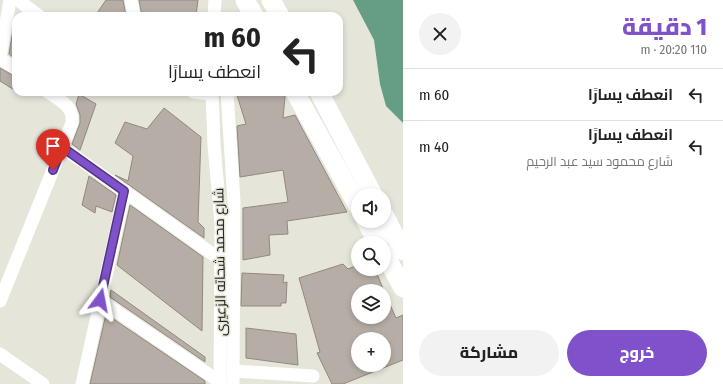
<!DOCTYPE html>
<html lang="ar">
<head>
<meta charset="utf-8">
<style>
  body { margin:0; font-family:"Fira Sans Condensed",Cairo,sans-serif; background:#f2f2f2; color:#222; direction:rtl; height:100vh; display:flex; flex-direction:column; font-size:15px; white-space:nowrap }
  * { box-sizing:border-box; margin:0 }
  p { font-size:13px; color:#767676 }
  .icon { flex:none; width:22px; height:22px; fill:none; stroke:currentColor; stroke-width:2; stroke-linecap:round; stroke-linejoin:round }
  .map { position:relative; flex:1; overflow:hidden; direction:ltr }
  .drawer { display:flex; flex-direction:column; background:#fff; width:320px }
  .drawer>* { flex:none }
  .banner { position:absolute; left:12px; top:12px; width:331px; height:84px; border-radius:12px; box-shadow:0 2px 6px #0003; direction:rtl; background:#fff; color:#222; overflow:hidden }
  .controls { position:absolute; left:351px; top:188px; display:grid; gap:8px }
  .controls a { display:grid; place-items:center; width:40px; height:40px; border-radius:50%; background:#fff; box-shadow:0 2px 6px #0003; font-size:20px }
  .pin { position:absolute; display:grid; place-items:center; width:34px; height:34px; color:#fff; margin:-41px -17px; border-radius:50% 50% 50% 0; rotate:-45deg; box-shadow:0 0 4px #0007 }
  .pin .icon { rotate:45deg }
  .me { position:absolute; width:44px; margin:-22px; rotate:13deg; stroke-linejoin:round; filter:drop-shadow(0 0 3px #0008) }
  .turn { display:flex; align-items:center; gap:14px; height:84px; padding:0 16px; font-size:18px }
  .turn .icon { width:52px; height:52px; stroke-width:2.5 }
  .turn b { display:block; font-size:28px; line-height:34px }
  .round { display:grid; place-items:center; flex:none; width:42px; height:42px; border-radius:21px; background:#f2f2f2 }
  .summary { display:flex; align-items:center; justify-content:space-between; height:68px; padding:0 16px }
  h1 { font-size:24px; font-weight:800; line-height:30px; color:#7f51ca }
  .action { display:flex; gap:8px; margin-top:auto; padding:8px 16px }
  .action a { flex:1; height:46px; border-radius:24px; background:#7f51ca; color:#fff; font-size:16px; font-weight:800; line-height:46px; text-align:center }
  .action a+a { background:#f2f2f2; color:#222 }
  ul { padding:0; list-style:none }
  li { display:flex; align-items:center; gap:12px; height:52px; padding:0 16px; border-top:1px solid #e0e0e0 }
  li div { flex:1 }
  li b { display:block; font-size:15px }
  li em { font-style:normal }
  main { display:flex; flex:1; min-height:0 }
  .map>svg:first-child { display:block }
  .water { fill:#659e85 }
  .building { fill:#b6aea6; stroke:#908981; fill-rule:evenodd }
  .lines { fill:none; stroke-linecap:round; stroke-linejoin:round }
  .minor { stroke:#fff; stroke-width:13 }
  .highway { stroke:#fff; stroke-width:19 }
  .route-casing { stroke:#533583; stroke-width:10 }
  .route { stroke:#7f51ca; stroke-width:7 }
  .labels { text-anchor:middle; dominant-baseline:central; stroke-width:3; stroke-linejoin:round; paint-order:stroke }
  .street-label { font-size:14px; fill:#21211d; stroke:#e6e5da }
</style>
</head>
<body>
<main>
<section class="drawer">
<div class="summary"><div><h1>1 دقيقة</h1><p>110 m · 20:20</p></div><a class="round"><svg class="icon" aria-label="close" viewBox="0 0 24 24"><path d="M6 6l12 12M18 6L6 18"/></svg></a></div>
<ul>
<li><svg class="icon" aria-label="left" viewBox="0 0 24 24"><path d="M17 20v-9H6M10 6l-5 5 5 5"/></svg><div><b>انعطف يسارًا</b></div><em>60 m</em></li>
<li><svg class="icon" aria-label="left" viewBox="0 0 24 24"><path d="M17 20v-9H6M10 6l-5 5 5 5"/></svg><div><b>انعطف يسارًا</b><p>شارع محمود سيد عبد الرحيم</p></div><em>40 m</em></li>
</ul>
<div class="action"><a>خروج</a><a>مشاركة</a></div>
</section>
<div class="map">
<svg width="403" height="384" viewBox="0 0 403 384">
  <rect width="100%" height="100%" fill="#e6e5da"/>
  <!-- water -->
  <polygon class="water" points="353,0 403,0 403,123 386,106 380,84 374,40"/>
  <!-- building -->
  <g class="building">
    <polygon points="106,0 123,0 126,16 95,16"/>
    <polygon points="139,0 198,0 196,16 142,16"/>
    <polygon points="16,25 16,59 9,54 13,30"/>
    <polygon points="0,68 16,77 16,91 0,81"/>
    <polygon points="236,92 284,92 285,97 283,118 295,115 347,212 287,221 288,234 269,235 270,255 243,260 243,208 288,202 283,170 240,177 237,126 246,124"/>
    <polygon points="79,94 96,104 80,150 72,144 80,123 80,115 76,104"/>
    <polygon points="164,108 201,137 198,222 204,228 204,238 115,175 128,181 133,156 115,143 125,122 147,129"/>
    <polygon points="89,176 116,195 112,212 96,206 95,213 82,205"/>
    <polygon points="130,205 203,257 202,331 117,265"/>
    <path d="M343,264L348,269L358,265V269H375L384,291H358V317H384V291L396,318L403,315V360L343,384H332L317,353L320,352L299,278ZM358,339H384V365H358Z"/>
    <polygon points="242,273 284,275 283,283 287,282 286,303 281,303 281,306 241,306"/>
    <polygon points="111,290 205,357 205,362 110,297"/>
    <polygon points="106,314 205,381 205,384 90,384"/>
    <polygon points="246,328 296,334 298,365 246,358"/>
  </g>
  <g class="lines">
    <!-- minor -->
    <g class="minor">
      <polyline points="18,0 39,16"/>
      <polyline points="131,0 134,16"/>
      <polyline points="214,16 215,0"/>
      <polyline points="0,58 10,0"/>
      <polyline points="0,58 16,69"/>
      <polyline points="193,92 212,94"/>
      <polyline points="212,92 214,145 221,224 220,384"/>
      <polyline points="227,92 234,202 233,384"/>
      <polyline points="62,147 221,260"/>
      <polyline points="100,300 220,382"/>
      <path d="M0,301L72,123C74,106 60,100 48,92"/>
      <polyline points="0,354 43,384"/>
      <polyline points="234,371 313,376"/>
      <polyline points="82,384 125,191"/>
    </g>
    <!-- highway -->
    <g class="highway">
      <polyline points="245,0 254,16"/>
      <polyline points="271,0 280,16"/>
      <polyline points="295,92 358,206"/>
      <polyline points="319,92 373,195"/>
      <polyline points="384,215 403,251"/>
      <polyline points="366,221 378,243"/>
      <polyline points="384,253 403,288"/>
    </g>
  </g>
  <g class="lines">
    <defs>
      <polyline id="route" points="53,170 62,147 124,191 100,300"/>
    </defs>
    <!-- route casing -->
    <use href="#route" class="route-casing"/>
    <!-- route -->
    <use href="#route" class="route"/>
  </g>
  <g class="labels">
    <!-- street labels -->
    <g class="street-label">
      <text transform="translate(220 262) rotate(-91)">شارع محمد شحاته الزعيرى</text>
    </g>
  </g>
</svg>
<div class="controls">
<a><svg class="icon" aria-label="sound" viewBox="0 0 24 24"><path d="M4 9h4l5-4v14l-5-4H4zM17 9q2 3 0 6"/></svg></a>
<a><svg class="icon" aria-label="search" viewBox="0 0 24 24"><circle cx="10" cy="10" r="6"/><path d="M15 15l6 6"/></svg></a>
<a><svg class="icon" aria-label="layers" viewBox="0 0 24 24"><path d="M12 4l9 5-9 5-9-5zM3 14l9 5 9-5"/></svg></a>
<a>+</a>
</div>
<div class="pin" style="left:53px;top:170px;background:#d93025"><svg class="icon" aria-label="arrive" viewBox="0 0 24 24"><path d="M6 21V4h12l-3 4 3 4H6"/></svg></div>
<svg class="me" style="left:100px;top:300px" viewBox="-20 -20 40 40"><path d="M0-17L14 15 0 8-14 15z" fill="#7f51ca" stroke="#fff" stroke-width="4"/></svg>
<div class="banner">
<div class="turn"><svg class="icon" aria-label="left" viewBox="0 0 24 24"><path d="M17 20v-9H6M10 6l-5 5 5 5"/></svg><div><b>60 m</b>انعطف يسارًا</div></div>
</div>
</div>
</main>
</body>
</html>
